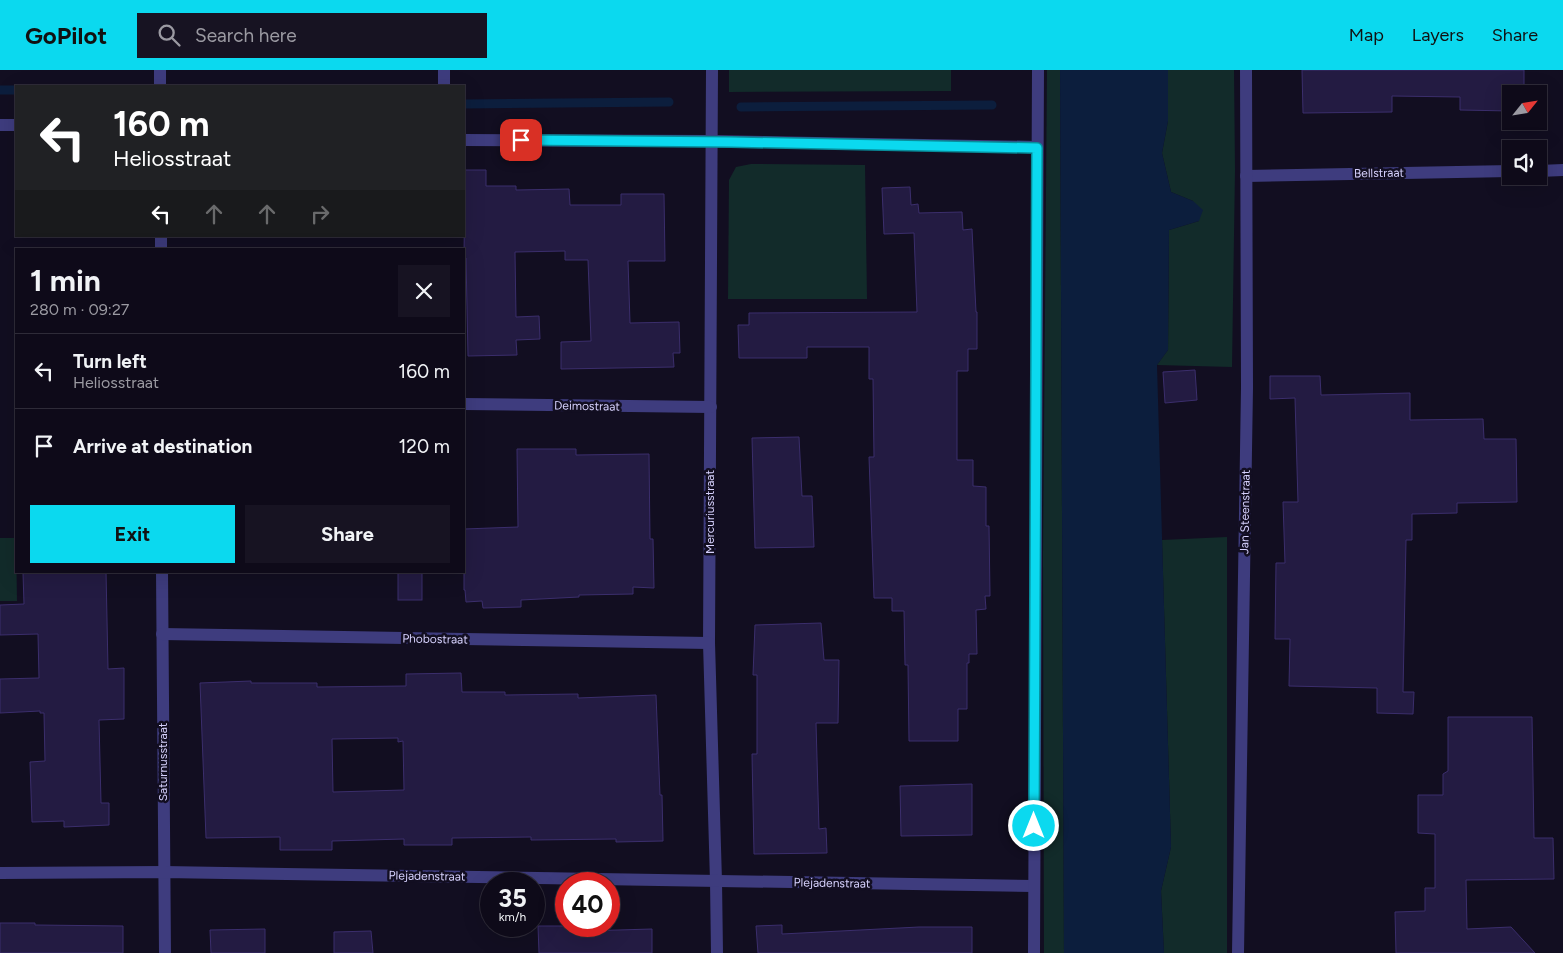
<!DOCTYPE html>
<html lang="en">
<head>
<meta charset="utf-8">
<style>
  body { margin:0; font-family:Figtree,sans-serif; background:#171322; color:#f1f3f6; height:100vh; display:flex; flex-direction:column; font-size:19px; white-space:nowrap }
  * { box-sizing:border-box; margin:0 }
  p { font-size:16px; color:#9b9aa2 }
  .icon { flex:none; width:28px; height:28px; fill:none; stroke:currentColor; stroke-width:2; stroke-linecap:round; stroke-linejoin:round }
  .map { position:relative; flex:1; overflow:hidden }
  .side { position:absolute; left:15px; top:178px; width:450px; height:325px; display:flex; flex-direction:column; background:#0e0a19; border-radius:0px; box-shadow:0 5px 20px #0002,0 0 0 1px #2e2b38 }
  .side>* { flex:none }
  .banner { position:absolute; left:15px; top:15px; width:450px; height:152px; border-radius:0px; box-shadow:0 5px 20px #0002,0 0 0 1px #2e2b38; background:#202124; color:#fff; overflow:hidden }
  .needle { width:32px; rotate:60deg }
  .buttons { position:absolute; left:1502px; top:15px; display:grid; gap:10px }
  .buttons a { display:grid; place-items:center; width:45px; height:45px; border-radius:0px; background:#0e0a19; box-shadow:0 5px 20px #0002,0 0 0 1px #2e2b38; font-size:25px }
  .speed { position:absolute; left:480px; top:802px; display:flex; gap:10px; font-size:25px; font-weight:700; text-align:center }
  .speed>* { display:grid; place-content:center; width:65px; height:65px; border-radius:50%; background:#0e0a19; box-shadow:0 5px 20px #0002,0 0 0 1px #2e2b38; line-height:1 }
  .speed small { font-size:12px; font-weight:400 }
  .speed .limit { border:8px solid #d22; background:#fff; color:#111 }
  .pin { position:absolute; display:grid; place-items:center; width:42px; height:42px; color:#fff; margin:-21px; border-radius:10px; box-shadow:0 2px 8px #0006 }
  .me { position:absolute; width:55px; margin:-28px; rotate:0deg; stroke-linejoin:round; filter:drop-shadow(0 0 4px #0008) }
  .turn { display:flex; align-items:center; gap:18px; height:105px; padding:0 15px; font-size:22px }
  .turn .icon { width:65px; height:65px; stroke-width:2.5 }
  .turn b { display:block; font-size:35px; line-height:42px }
  .lanes { display:flex; align-items:center; height:48px; padding:0 15px; background:#0003; justify-content:center; gap:25px; direction:ltr }
  .lanes .off { opacity:.35 }
  .round { display:grid; place-items:center; flex:none; width:52px; height:52px; border-radius:0px; background:#171322 }
  .headline { display:flex; align-items:center; justify-content:space-between; height:85px; padding:0 15px }
  h1 { font-size:30px; font-weight:700; line-height:38px }
  .primary-button { display:flex; gap:10px; margin-top:auto; padding:10px 15px }
  .primary-button a { flex:1; height:58px; border-radius:0px; background:#0bd9ef; color:#111; font-size:20px; font-weight:700; line-height:58px; text-align:center }
  .primary-button a+a { background:#171322; color:#f1f3f6 }
  ul { padding:0; list-style:none }
  li { display:flex; align-items:center; gap:15px; height:75px; padding:0 15px; border-top:1px solid #2e2b38 }
  li div { flex:1 }
  li b { display:block; font-size:19px }
  li em { font-style:normal }
  header { display:flex; align-items:center; gap:30px; box-sizing:border-box; height:70px; padding:0 25px; background:#0bd9ef; color:#111 }
  header strong { font-size:24px }
  nav { display:flex; gap:28px; margin-inline-start:auto; font-size:18px }
  .search { width:350px; height:45px; background:#171322; display:flex; align-items:center; gap:12px; box-sizing:border-box; padding:0 18px; border-radius:0px; color:#9b9aa2; font-size:19px }
  .map>svg:first-child { display:block }
  .green { fill:#122b2a }
  .water { fill:#0c1e3d }
  .lines { fill:none; stroke-linecap:round; stroke-linejoin:round }
  .stream { stroke:#0c1e3d; stroke-width:9 }
  .building { fill:#231b42; stroke:#3b2e6c; fill-rule:evenodd }
  .minor { stroke:#3e3c7e; stroke-width:12 }
  .route-casing { stroke:#078d9b; stroke-width:12 }
  .route { stroke:#0bd9ef; stroke-width:9 }
  .labels { text-anchor:middle; dominant-baseline:central; stroke-width:5; stroke-linejoin:round; paint-order:stroke }
  .street-label { font-size:12px; fill:#d6d1fd; stroke:#120e21 }
</style>
</head>
<body>
<header>
<strong>GoPilot</strong>
<div class="search"><svg class="icon" aria-label="search" viewBox="0 0 24 24"><circle cx="10" cy="10" r="6"/><path d="M15 15l6 6"/></svg>Search here</div>
<nav><a>Map</a><a>Layers</a><a>Share</a></nav>
</header>
<div class="map">
<svg width="1563" height="883" viewBox="0 0 1563 883">
  <rect width="100%" height="100%" fill="#120e21"/>
  <!-- green -->
  <g class="green">
    <polygon points="729,0 951,0 951,21 729,22"/>
    <polygon points="1047,0 1060,0 1064,883 1044,883 1043,485"/>
    <polygon points="1168,0 1234,0 1235,100 1232,297 1157,295 1168,280 1169,160 1199,151 1193,131 1171,122 1162,83 1168,51"/>
    <polygon points="751,94 865,95 867,229 728,229 729,110 736,97"/>
    <polygon points="1227,467 1227,883 1164,883 1161,821 1171,777 1162,470"/>
    <polygon points="0,468 16,468 17,531 0,531"/>
  </g>
  <!-- water -->
  <polygon class="water" points="1060,0 1168,0 1168,51 1162,83 1171,122 1193,131 1203,140 1199,151 1169,160 1168,280 1157,295 1171,777 1161,821 1164,883 1064,883"/>
  <g class="lines">
    <!-- stream -->
    <g class="stream">
      <polyline points="0,20 16,20"/>
      <polyline points="464,34 669,32"/>
      <polyline points="741,37 992,35"/>
    </g>
  </g>
  <!-- building -->
  <g class="building">
    <polygon points="1302,0 1524,0 1524,24 1511,24 1511,41 1460,40 1460,27 1392,26 1392,42 1303,43"/>
    <polygon points="465,100 486,100 486,116 516,116 516,120 569,119 570,135 621,135 621,124 664,124 665,191 628,191 630,253 679,252 680,283 673,283 674,297 561,299 561,272 591,271 588,190 565,190 565,181 515,182 516,247 539,246 540,269 516,270 517,285 468,286 466,188 464,188"/>
    <polygon points="910,117 911,135 918,134 919,143 962,142 963,160 972,159 976,242 977,242 977,279 968,279 968,301 957,301 957,390 973,390 973,416 986,417 986,456 989,456 990,526 985,526 986,539 976,540 977,584 969,584 969,593 967,593 967,639 958,639 958,671 909,671 908,595 905,595 904,541 892,541 892,528 874,528 869,387 874,387 873,309 869,309 869,277 807,277 807,288 739,288 738,255 749,255 749,243 917,242 914,163 884,164 882,118"/>
    <polygon points="1195,300 1197,330 1165,333 1163,302"/>
    <polygon points="1270,306 1320,306 1321,325 1410,323 1410,350 1483,349 1484,369 1516,369 1517,432 1457,433 1457,443 1412,444 1412,470 1406,470 1403,622 1414,622 1413,644 1377,643 1377,618 1289,616 1290,569 1275,569 1276,493 1285,493 1283,432 1298,432 1295,328 1270,329"/>
    <polygon points="799,367 802,426 812,426 814,477 755,478 752,368"/>
    <polygon points="517,379 576,379 576,385 649,384 650,469 653,469 654,518 633,517 633,524 579,525 579,527 521,530 521,537 483,538 482,531 466,532 465,520 464,520 464,459 518,457"/>
    <polygon points="49,501 106,501 108,599 124,598 124,649 99,650 101,733 109,733 109,755 64,757 64,751 32,752 30,692 45,691 44,643 40,643 40,641 0,643 0,609 39,608 38,564 0,565 0,535 24,534 23,503 49,503"/>
    <rect x="398" y="501" width="24" height="29"/>
    <polygon points="821,553 824,590 839,590 838,653 816,653 819,759 826,758 827,783 754,784 752,684 757,684 757,605 753,605 755,555"/>
    <path d="M461,603L462,622H505V625L578,624V628L656,625L660,725H662L663,771L616,772V769L531,770V767L452,768V775H404V769L332,771V780H280V767L206,768L200,613L251,611V613H317V617L406,616V604ZM398,668V672L403,671L404,720L333,722L332,669Z"/>
    <polygon points="1448,647 1532,647 1534,768 1553,768 1554,809 1466,810 1467,859 1511,857 1535,883 1396,883 1395,842 1425,841 1425,818 1435,818 1435,764 1418,763 1418,725 1443,725 1443,704 1448,701"/>
    <polygon points="972,714 972,765 901,766 900,716"/>
    <polygon points="0,853 35,853 35,855 123,856 123,883 0,883"/>
    <polygon points="782,855 782,864 919,857 972,857 972,883 758,883 756,856"/>
    <polygon points="538,856 584,856 584,861 652,859 652,883 539,883"/>
    <polygon points="265,859 265,883 211,883 210,860"/>
    <polygon points="371,861 373,883 334,883 334,862"/>
  </g>
  <g class="lines">
    <!-- minor -->
    <g class="minor">
      <polyline points="160,0 160,16"/>
      <polyline points="444,0 444,16"/>
      <polyline points="712,0 709,573 716,811 717,883"/>
      <polyline points="0,55 16,55"/>
      <polyline points="464,70 711,71 1037,77"/>
      <polyline points="1539,101 1563,100"/>
      <polyline points="1246,106 1511,101"/>
      <polyline points="161,166 161,179"/>
      <polyline points="464,334 711,337"/>
      <polyline points="162,501 165,883"/>
      <polyline points="162,564 709,573"/>
      <polyline points="0,803 164,802 1034,816"/>
      <polyline points="1034,883 1038,0"/>
      <polyline points="1238,883 1247,318 1246,0"/>
    </g>
  </g>
  <g class="lines">
    <defs>
      <polyline id="route" points="521,70 731,72 1037,78 1034,756"/>
    </defs>
    <!-- route casing -->
    <use href="#route" class="route-casing"/>
    <!-- route -->
    <use href="#route" class="route"/>
  </g>
  <g class="labels">
    <!-- street labels -->
    <g class="street-label">
      <text transform="translate(1379 103) rotate(-1)">Bellstraat</text>
      <text transform="translate(587 336) rotate(1)">Deimostraat</text>
      <text transform="translate(710 442) rotate(-90)">Mercuriusstraat</text>
      <text transform="translate(1245 442) rotate(-89)">Jan Steenstraat</text>
      <text transform="translate(435 569) rotate(1)">Phobostraat</text>
      <text transform="translate(163 692) rotate(-90)">Saturnusstraat</text>
      <text transform="translate(427 806) rotate(1)">Plejadenstraat</text>
      <text transform="translate(832 813) rotate(1)">Plejadenstraat</text>
    </g>
  </g>
</svg>
<div class="buttons">
<a><svg class="needle" viewBox="-14 -14 28 28"><path d="M0-13l5 13h-10z" fill="#e53935"/><path d="M0 13l5-13h-10z" fill="#9b9aa2"/></svg></a>
<a><svg class="icon" aria-label="sound" viewBox="0 0 24 24"><path d="M4 9h4l5-4v14l-5-4H4zM17 9q2 3 0 6"/></svg></a>
</div>
<div class="speed"><div>35<small>km/h</small></div><div class="limit">40</div></div>
<div class="pin" style="left:521px;top:70px;background:#d93025"><svg class="icon" aria-label="arrive" viewBox="0 0 24 24"><path d="M6 21V4h12l-3 4 3 4H6"/></svg></div>
<svg class="me" style="left:1034px;top:756px" viewBox="-20 -20 40 40"><circle r="17" fill="#0bd9ef" stroke="#fff" stroke-width="3"/><path d="M0-11L8 9 0 5-8 9z" fill="#fff"/></svg>
<div class="banner">
<div class="turn"><svg class="icon" aria-label="left" viewBox="0 0 24 24"><path d="M17 20v-9H6M10 6l-5 5 5 5"/></svg><div><b>160 m</b>Heliosstraat</div></div>
<div class="lanes"><svg class="icon" aria-label="left" viewBox="0 0 24 24"><path d="M17 20v-9H6M10 6l-5 5 5 5"/></svg><svg class="icon off" aria-label="ahead" viewBox="0 0 24 24"><path d="M12 20V5M6 11l6-6 6 6"/></svg><svg class="icon off" aria-label="ahead" viewBox="0 0 24 24"><path d="M12 20V5M6 11l6-6 6 6"/></svg><svg class="icon off" aria-label="right" viewBox="0 0 24 24"><path d="M7 20v-9h11M14 6l5 5-5 5"/></svg></div>
</div>
<section class="side">
<div class="headline"><div><h1>1 min</h1><p>280 m · 09:27</p></div><a class="round"><svg class="icon" aria-label="close" viewBox="0 0 24 24"><path d="M6 6l12 12M18 6L6 18"/></svg></a></div>
<ul>
<li><svg class="icon" aria-label="left" viewBox="0 0 24 24"><path d="M17 20v-9H6M10 6l-5 5 5 5"/></svg><div><b>Turn left</b><p>Heliosstraat</p></div><em>160 m</em></li>
<li><svg class="icon" aria-label="arrive" viewBox="0 0 24 24"><path d="M6 21V4h12l-3 4 3 4H6"/></svg><div><b>Arrive at destination</b></div><em>120 m</em></li>
</ul>
<div class="primary-button"><a>Exit</a><a>Share</a></div>
</section>
</div>
</body>
</html>
